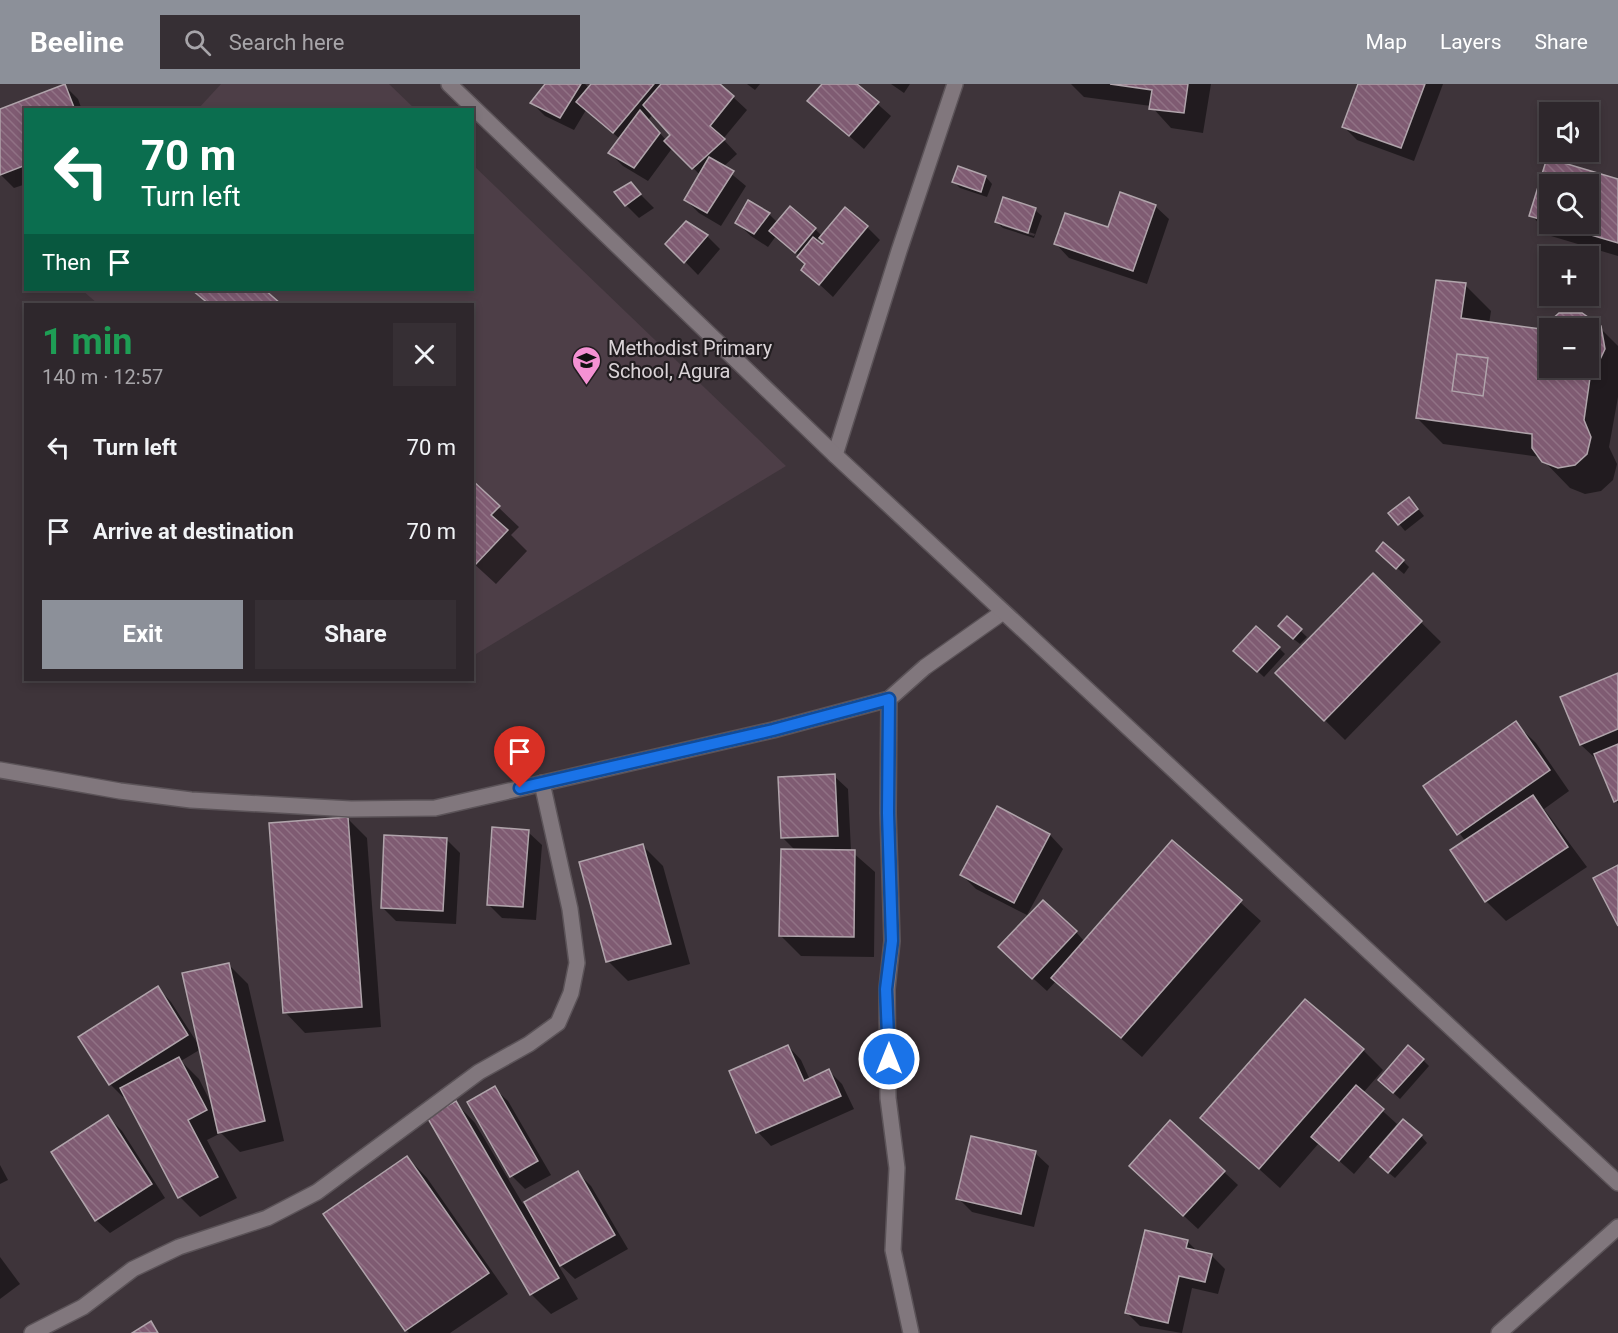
<!DOCTYPE html>
<html lang="en">
<head>
<meta charset="utf-8">
<style>
  body { margin:0; font-family:Roboto,sans-serif; background:#362f34; color:#f1f3f6; height:100vh; display:flex; flex-direction:column; font-size:22px; white-space:nowrap }
  * { box-sizing:border-box; margin:0 }
  p { font-size:20px; color:#a7a5a9 }
  .icon { flex:none; width:33px; height:33px; fill:none; stroke:currentColor; stroke-width:2; stroke-linecap:round; stroke-linejoin:round }
  .map { position:relative; flex:1; overflow:hidden }
  .panel { position:absolute; left:24px; top:219px; width:450px; height:378px; display:flex; flex-direction:column; background:#2e272c; border-radius:0px; box-shadow:0 3px 9px #0003,0 0 0 2px #494448 }
  .panel>* { flex:none }
  .top-card { position:absolute; left:24px; top:24px; width:450px; height:183px; border-radius:0px; box-shadow:0 3px 9px #0003,0 0 0 2px #494448; background:#0b6e4f; color:#fff; overflow:hidden }
  .controls { position:absolute; left:1539px; top:18px; display:grid; gap:12px }
  .controls a { display:grid; place-items:center; width:60px; height:60px; border-radius:0px; background:#2e272c; box-shadow:0 3px 9px #0003,0 0 0 2px #494448; font-size:30px }
  .pin { position:absolute; display:grid; place-items:center; width:51px; height:51px; color:#fff; margin:-62px -26px; border-radius:50% 50% 50% 0; rotate:-45deg; box-shadow:0 0 6px #0007 }
  .pin .icon { rotate:45deg }
  .me { position:absolute; width:66px; margin:-33px; rotate:0deg; stroke-linejoin:round; filter:drop-shadow(0 0 4px #0008) }
  .turn { display:flex; align-items:center; gap:21px; height:126px; padding:0 18px; font-size:27px }
  .turn .icon { width:78px; height:78px; stroke-width:2.5 }
  .turn b { display:block; font-size:42px; line-height:51px }
  .then { display:flex; align-items:center; height:57px; padding:0 18px; background:#0003; gap:12px; font-size:22px }
  .round { display:grid; place-items:center; flex:none; width:63px; height:63px; border-radius:0px; background:#362f34 }
  .head { display:flex; align-items:center; justify-content:space-between; height:102px; padding:0 18px }
  h1 { font-size:36px; font-weight:700; line-height:45px; color:#1e9e55 }
  .primary-button { display:flex; gap:12px; margin-top:auto; padding:12px 18px }
  .primary-button a { flex:1; height:69px; border-radius:0px; background:#8c9099; color:#fff; font-size:24px; font-weight:700; line-height:69px; text-align:center }
  .primary-button a+a { background:#362f34; color:#f1f3f6 }
  ul { padding:0; list-style:none }
  li { display:flex; align-items:center; gap:18px; height:84px; padding:0 18px }
  li div { flex:1 }
  li b { display:block; font-size:22px }
  li em { font-style:normal }
  header { display:flex; align-items:center; gap:36px; box-sizing:border-box; height:84px; padding:0 30px; background:#8c9099; color:#fff }
  header strong { font-size:28px }
  nav { display:flex; gap:33px; margin-inline-start:auto; font-size:21px }
  .search { width:420px; height:54px; background:#362f34; display:flex; align-items:center; gap:15px; box-sizing:border-box; padding:0 21px; border-radius:0px; color:#a7a5a9; font-size:22px }
  .map>svg:first-child { display:block }
  .built { fill:#4d3e47 }
  .shadow { fill:#0007; fill-rule:evenodd }
  .building { fill:url(#building-back-hatch); stroke:#b0a4ab; stroke-width:1.5; fill-rule:evenodd }
  .lines { fill:none; stroke-linecap:round; stroke-linejoin:round }
  .minor-casing { stroke:#5b5358; stroke-width:18 }
  .tertiary-casing { stroke:#5b5358; stroke-width:18 }
  .minor { stroke:#81777d; stroke-width:15 }
  .tertiary { stroke:#81777d; stroke-width:15 }
  .route-casing { stroke:#114b97; stroke-width:15 }
  .route { stroke:#1a73e8; stroke-width:10 }
  .labels { text-anchor:middle; dominant-baseline:central; stroke-width:4.5; stroke-linejoin:round; paint-order:stroke }
  .poi-label { font-size:20px; fill:#dad3d7; stroke:#221d20; text-anchor:start }
</style>
</head>
<body>
<header>
<strong>Beeline</strong>
<div class="search"><svg class="icon" aria-label="search" viewBox="0 0 24 24"><circle cx="10" cy="10" r="6"/><path d="M15 15l6 6"/></svg>Search here</div>
<nav><a>Map</a><a>Layers</a><a>Share</a></nav>
</header>
<div class="map">
<svg width="1618" height="1249" viewBox="0 0 1618 1249">
  <defs>
    <pattern id="building-back-hatch" width="6" height="6" patternUnits="userSpaceOnUse" patternTransform="scale(1.5)"><rect width="6" height="6" fill="#7f5b72"/><path d="M-1 5l2 2M0 0l6 6M5-1l2 2" fill="none" stroke="#917285"/></pattern>
  </defs>
  <rect width="100%" height="100%" fill="#3e343a"/>
  <!-- built -->
  <g class="built">
    <polygon points="221,0 389,0 415,25 198,25"/>
    <polygon points="473,81 786,382 476,570 472,567 472,220 98,220 82,206 472,206"/>
  </g>
  <!-- shadow -->
  <g class="shadow">
    <path d="M547,0H585L589,4L592,0H717L733,13L747,26L723,55L737,70L723,83L746,102L721,142L699,129L686,116L700,91L673,63L648,97L623,82L610,69L620,55L586,26L574,46L545,32L532,19ZM653,30L672,51L666,56L648,36Z"/>
    <polygon points="747,0 760,0 755,6"/>
    <polygon points="824,0 855,0 891,32 864,65 809,17"/>
    <polygon points="891,0 910,0 904,9"/>
    <polygon points="1071,0 1211,0 1203,49 1171,44 1151,22 1084,13"/>
    <polygon points="1360,0 1443,0 1414,77 1357,56 1344,43"/>
    <polygon points="65,2 78,15 82,26 26,26 26,100 14,104 0,90 0,27"/>
    <path d="M1548,76L1618,97V172L1551,152L1531,131ZM1550,100H1588V140H1550Z"/>
    <polygon points="958,84 986,93 992,100 987,113 960,104 954,98"/>
    <polygon points="630,100 654,124 639,134 626,121"/>
    <polygon points="1155,122 1169,135 1147,200 1069,174 1056,160 1109,144"/>
    <path d="M1035,126L1042,132L1034,154L1003,144L996,138ZM1002,139L1035,150L1034,152L1002,142Z"/>
    <path d="M769,130L778,139L815,145L822,152L867,143L880,156L833,213L803,185L806,181L800,172L776,152L768,163L751,152L737,139ZM820,152L826,158L822,163L816,157Z"/>
    <polygon points="707,152 720,165 698,191 667,159"/>
    <path d="M1465,201L1491,227L1489,240L1542,247L1559,231L1600,244L1618,262V313L1609,363L1617,380L1613,396L1601,407L1585,410L1570,404L1540,373L1443,360L1417,334ZM1550,244H1588V284H1550Z"/>
    <polygon points="193,206 262,206 279,220 209,220"/>
    <polygon points="472,398 519,443 511,451 527,467 496,500 472,478"/>
    <polygon points="1415,421 1424,432 1405,447 1390,429"/>
    <polygon points="1384,473 1403,477 1409,483 1404,490"/>
    <polygon points="1373,491 1441,558 1345,656 1277,589"/>
    <polygon points="1287,534 1307,553 1300,560 1286,549"/>
    <polygon points="1279,564 1285,570 1264,593 1242,573"/>
    <polygon points="1618,591 1618,720 1597,673 1595,674 1581,661 1562,614"/>
    <polygon points="1515,639 1536,659 1569,707 1544,725 1587,783 1506,837 1486,817 1466,758 1425,702"/>
    <polygon points="834,692 848,705 851,767 875,788 874,873 801,872 781,852 796,767 783,754"/>
    <polygon points="998,724 1050,751 1063,765 1027,831 976,805 962,791"/>
    <polygon points="347,734 367,754 381,943 305,949 285,928"/>
    <polygon points="528,748 542,761 536,836 502,834 488,820"/>
    <polygon points="446,755 460,769 456,840 396,837 383,824"/>
    <polygon points="1173,758 1261,837 1142,973 1056,897 1047,907 1014,877 1076,848 1085,858"/>
    <polygon points="643,762 663,782 690,880 628,897 608,877"/>
    <path d="M228,880L248,900L284,1057L240,1068L221,1049L207,1056L237,1114L200,1133L180,1113L126,1012L123,1013L110,1000L158,904L171,918L200,963ZM201,965L212,1021L199,995L181,977Z"/>
    <polygon points="788,962 801,976 810,996 829,987 842,1000 854,1025 771,1062 758,1048"/>
    <polygon points="1363,966 1383,986 1363,1009 1397,1040 1354,1090 1319,1059 1280,1104 1202,1034"/>
    <polygon points="1423,976 1429,982 1400,1015 1386,1002"/>
    <polygon points="494,1004 508,1017 551,1091 525,1105 512,1092"/>
    <polygon points="455,1018 475,1039 523,1120 578,1089 591,1102 628,1165 575,1195 556,1177 578,1215 551,1230 531,1210"/>
    <polygon points="108,1033 122,1047 165,1114 110,1149 96,1136"/>
    <polygon points="1421,1052 1427,1059 1395,1094 1378,1080"/>
    <polygon points="1035,1069 1049,1082 1034,1143 972,1128 958,1114"/>
    <polygon points="407,1073 427,1094 508,1210 450,1249 409,1249 406,1246"/>
    <polygon points="0,1081 8,1096 0,1100"/>
    <polygon points="1224,1088 1238,1101 1198,1145 1144,1095"/>
    <polygon points="1187,1157 1199,1169 1211,1171 1225,1185 1218,1210 1192,1204 1182,1249 1140,1242 1126,1228"/>
    <polygon points="0,1173 20,1200 0,1215"/>
  </g>
  <!-- building -->
  <g class="building">
    <polygon points="65,0 75,26 26,26 26,81 0,91 0,25"/>
    <polygon points="545,0 581,0 560,34 530,19"/>
    <polygon points="591,0 654,0 613,49 576,18"/>
    <polygon points="661,0 720,0 734,12 710,42 725,55 692,85 664,57 670,51 643,21"/>
    <polygon points="822,0 857,0 879,18 849,52 807,17"/>
    <polygon points="1110,0 1188,0 1184,29 1149,25 1152,6"/>
    <polygon points="1358,0 1425,0 1401,64 1342,43"/>
    <polygon points="640,26 660,49 634,84 608,69"/>
    <polygon points="709,73 734,87 707,129 684,116"/>
    <polygon points="1547,74 1618,95 1618,159 1554,140 1588,140 1588,100 1550,100 1550,138 1529,132"/>
    <polygon points="958,82 986,92 981,108 952,98"/>
    <polygon points="631,98 641,110 625,122 614,108"/>
    <polygon points="1120,108 1156,121 1133,187 1054,160 1065,129 1108,143"/>
    <polygon points="1003,113 1036,124 1028,149 995,138"/>
    <polygon points="748,116 770,129 754,150 735,139"/>
    <polygon points="790,122 816,144 795,169 769,147"/>
    <polygon points="845,123 868,142 819,201 801,186 805,180 797,173 813,153 822,160 824,158 819,154"/>
    <polygon points="686,137 708,151 684,179 665,160"/>
    <path d="M1436,196L1466,199L1461,234L1541,245L1559,229H1582L1601,242L1605,265L1595,286L1591,287L1584,336L1591,353L1587,370L1575,381L1558,384L1542,378L1532,364V350L1416,334ZM1550,244H1588V284H1550Z"/>
    <polygon points="192,206 265,206 281,220 209,220"/>
    <polygon points="1457,270 1488,274 1483,312 1452,307"/>
    <polygon points="472,396 500,422 491,431 508,446 475,481 472,478"/>
    <polygon points="1409,413 1418,425 1398,441 1388,429"/>
    <polygon points="1383,458 1404,476 1396,485 1376,467"/>
    <polygon points="1373,489 1422,537 1324,637 1275,589"/>
    <polygon points="1287,532 1302,545 1293,555 1278,542"/>
    <polygon points="1256,542 1280,563 1257,588 1233,567"/>
    <polygon points="1618,589 1618,645 1580,661 1560,613"/>
    <polygon points="1516,637 1550,686 1457,751 1423,702"/>
    <polygon points="1618,660 1618,716 1614,718 1594,670"/>
    <polygon points="835,690 838,752 781,754 778,693"/>
    <polygon points="1533,711 1568,763 1485,818 1450,766"/>
    <polygon points="997,722 1050,750 1014,819 960,791"/>
    <polygon points="348,733 362,923 283,929 269,739"/>
    <polygon points="492,743 529,746 523,823 487,821"/>
    <polygon points="384,751 447,754 443,827 381,824"/>
    <polygon points="1172,756 1242,816 1121,954 1051,894"/>
    <polygon points="643,760 671,860 606,878 579,778"/>
    <polygon points="781,765 855,766 854,853 779,852"/>
    <polygon points="1618,781 1618,842 1593,794"/>
    <polygon points="1043,816 1077,847 1032,895 998,863"/>
    <polygon points="229,879 265,1037 218,1049 182,889"/>
    <polygon points="158,902 188,951 109,1001 78,953"/>
    <polygon points="1305,915 1364,965 1259,1085 1200,1034"/>
    <polygon points="788,961 804,997 829,985 841,1012 756,1049 729,987"/>
    <polygon points="1408,961 1424,975 1393,1009 1378,996"/>
    <polygon points="179,973 207,1026 188,1036 218,1093 178,1114 120,1004"/>
    <polygon points="1356,1001 1384,1025 1339,1077 1311,1053"/>
    <polygon points="495,1002 538,1077 510,1093 467,1018"/>
    <polygon points="456,1017 559,1194 530,1211 427,1033"/>
    <polygon points="108,1031 152,1100 95,1137 51,1068"/>
    <polygon points="1403,1035 1422,1051 1388,1089 1370,1073"/>
    <polygon points="1170,1036 1225,1087 1183,1132 1129,1082"/>
    <polygon points="971,1052 1036,1067 1021,1130 956,1115"/>
    <polygon points="407,1072 489,1189 405,1247 323,1130"/>
    <polygon points="578,1087 615,1151 560,1182 524,1118"/>
    <polygon points="1145,1146 1188,1156 1186,1164 1212,1170 1205,1198 1179,1192 1168,1239 1125,1229"/>
    <polygon points="151,1237 158,1249 132,1249"/>
  </g>
  <g class="lines">
    <defs>
      <g id="minor">
        <polyline points="835,371 899,167 955,0"/>
        <polyline points="889,615 888,729 892,857 887,905 888,1014 897,1084 893,1166 911,1249"/>
        <polyline points="0,686 120,707 191,716 351,725 435,724 773,646 889,615 925,583 1003,528"/>
        <polyline points="32,1249 83,1223 133,1185 179,1163 267,1134 317,1108 479,988 529,960 558,939 571,909 577,879 570,825 542,699"/>
        <polyline points="1499,1249 1618,1143"/>
      </g>
      <polyline id="tertiary" points="449,0 835,371 1618,1099"/>
    </defs>
    <!-- minor casing -->
    <use href="#minor" class="minor-casing"/>
    <!-- tertiary casing -->
    <use href="#tertiary" class="tertiary-casing"/>
    <!-- minor -->
    <use href="#minor" class="minor"/>
    <!-- tertiary -->
    <use href="#tertiary" class="tertiary"/>
  </g>
  <g class="lines">
    <defs>
      <polyline id="route" points="520,704 773,646 889,615 888,729 892,857 886,905 889,975"/>
    </defs>
    <!-- route casing -->
    <use href="#route" class="route-casing"/>
    <!-- route -->
    <use href="#route" class="route"/>
  </g>
  <!-- icons -->
  <defs>
    <symbol id="school-pin" viewBox="-11 -11 22 30"><path d="M0 17L-7.5 6A9.5 9.5 0 1 1 7.5 6Z" fill="#f491d3" stroke="#221d20"/><path d="M0-5L7-2L0 1L-7-2ZM-4 1L0 2.5L4 1V4Q0 6-4 4Z" fill="#111"/></symbol>
  </defs>
  <g fill-rule="evenodd">
    <use href="#school-pin" x="570" y="260" width="33" height="45"/>
  </g>
  <g class="labels">
    <!-- poi labels -->
    <g class="poi-label">
      <text x="608" y="264">Methodist Primary<tspan x="608" dy="23">School, Agura</tspan></text>
    </g>
  </g>
</svg>
<div class="controls">
<a><svg class="icon" aria-label="sound" viewBox="0 0 24 24"><path d="M4 9h4l5-4v14l-5-4H4zM17 9q2 3 0 6"/></svg></a>
<a><svg class="icon" aria-label="search" viewBox="0 0 24 24"><circle cx="10" cy="10" r="6"/><path d="M15 15l6 6"/></svg></a>
<a>+</a>
<a>−</a>
</div>
<div class="pin" style="left:520px;top:704px;background:#d93025"><svg class="icon" aria-label="arrive" viewBox="0 0 24 24"><path d="M6 21V4h12l-3 4 3 4H6"/></svg></div>
<svg class="me" style="left:889px;top:975px" viewBox="-20 -20 40 40"><circle r="17" fill="#1a73e8" stroke="#fff" stroke-width="3"/><path d="M0-11L8 9 0 5-8 9z" fill="#fff"/></svg>
<div class="top-card">
<div class="turn"><svg class="icon" aria-label="left" viewBox="0 0 24 24"><path d="M17 20v-9H6M10 6l-5 5 5 5"/></svg><div><b>70 m</b>Turn left</div></div>
<div class="then">Then<svg class="icon" aria-label="arrive" viewBox="0 0 24 24"><path d="M6 21V4h12l-3 4 3 4H6"/></svg></div>
</div>
<section class="panel">
<div class="head"><div><h1>1 min</h1><p>140 m · 12:57</p></div><a class="round"><svg class="icon" aria-label="close" viewBox="0 0 24 24"><path d="M6 6l12 12M18 6L6 18"/></svg></a></div>
<ul>
<li><svg class="icon" aria-label="left" viewBox="0 0 24 24"><path d="M17 20v-9H6M10 6l-5 5 5 5"/></svg><div><b>Turn left</b></div><em>70 m</em></li>
<li><svg class="icon" aria-label="arrive" viewBox="0 0 24 24"><path d="M6 21V4h12l-3 4 3 4H6"/></svg><div><b>Arrive at destination</b></div><em>70 m</em></li>
</ul>
<div class="primary-button"><a>Exit</a><a>Share</a></div>
</section>
</div>
</body>
</html>
